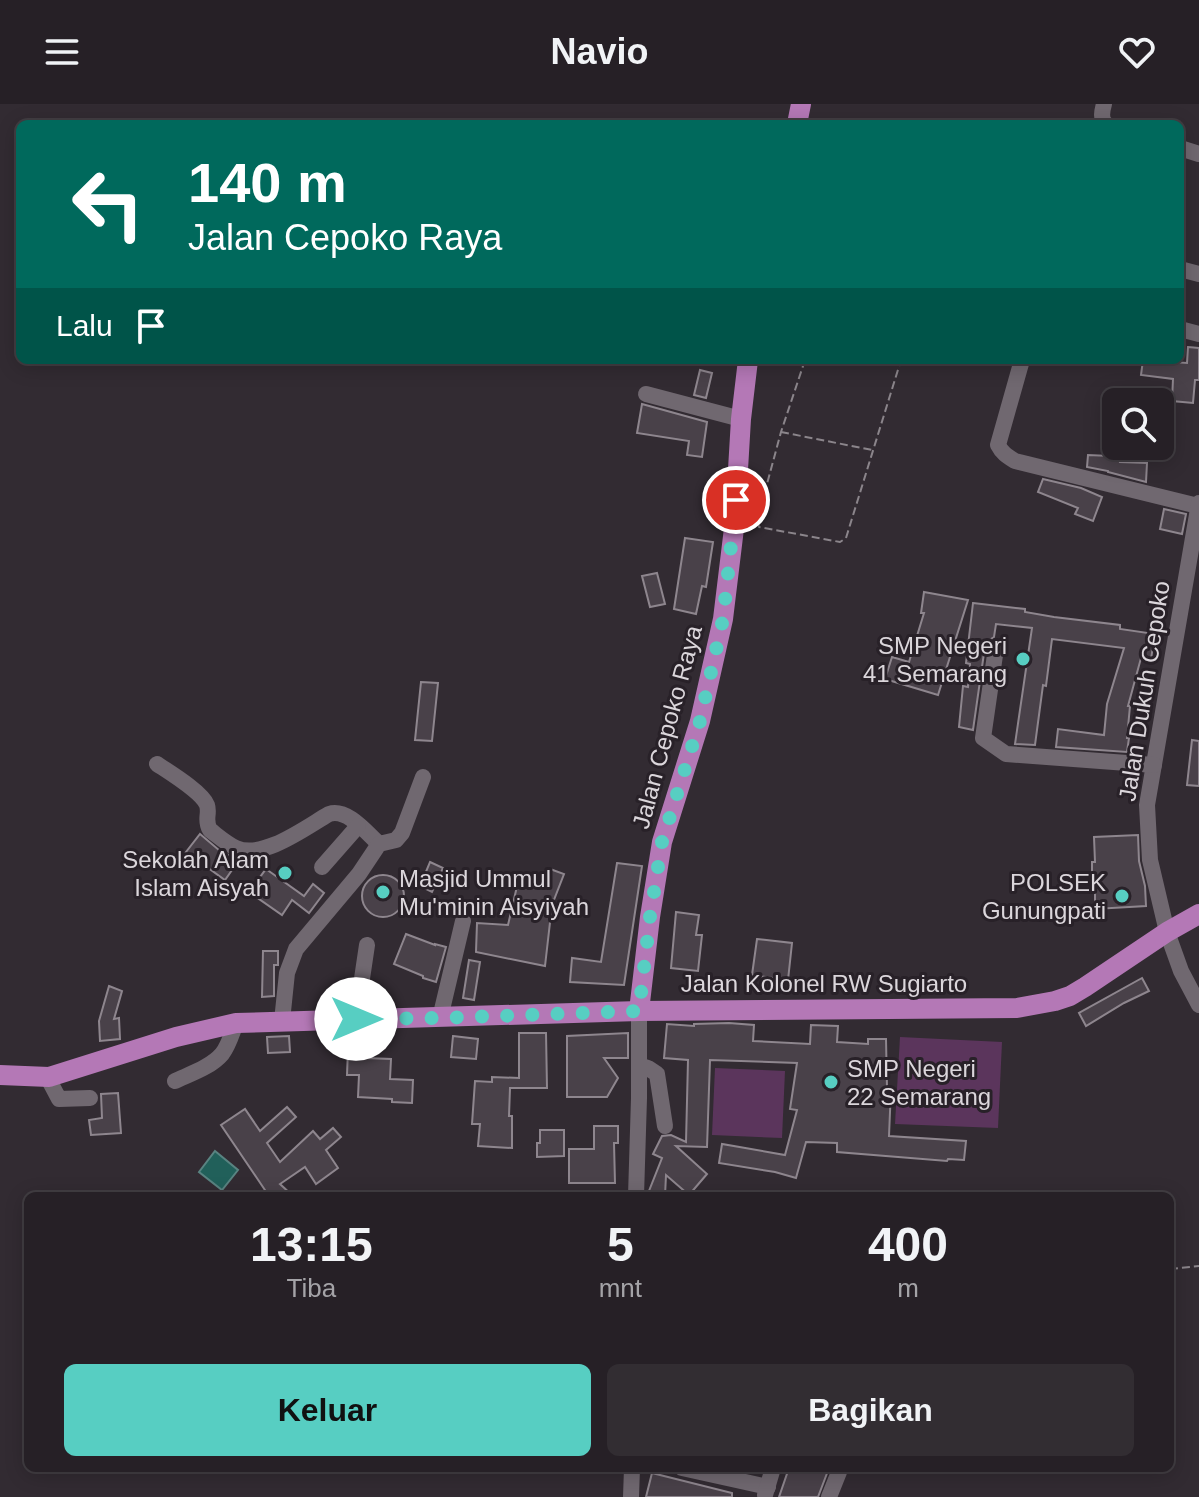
<!DOCTYPE html>
<html lang="id">
<head>
<meta charset="utf-8">
<style>
  body { margin:0; font-family:Arial,sans-serif; background:#322d32; color:#f1f3f6; height:100vh; display:flex; flex-direction:column; font-size:30px; white-space:nowrap }
  * { box-sizing:border-box; margin:0 }
  p { font-size:26px; color:#a4a3a7 }
  .icon { flex:none; width:44px; height:44px; fill:none; stroke:currentColor; stroke-width:2; stroke-linecap:round; stroke-linejoin:round }
  .map { position:relative; flex:1; overflow:hidden }
  .sheet { position:absolute; left:24px; top:1088px; width:1150px; height:280px; display:flex; flex-direction:column; background:#262026; border-radius:12px; box-shadow:0 4px 20px #0003,0 0 0 2px #423e43 }
  .sheet>* { flex:none }
  .banner { position:absolute; left:16px; top:16px; width:1168px; height:244px; border-radius:12px; box-shadow:0 4px 20px #0003,0 0 0 2px #423e43; background:#00695c; color:#fff; overflow:hidden }
  .fabs { position:absolute; left:1102px; top:284px; display:grid; gap:16px }
  .fabs a { display:grid; place-items:center; width:72px; height:72px; border-radius:12px; background:#262026; box-shadow:0 4px 20px #0003,0 0 0 2px #423e43; font-size:40px }
  .pin { position:absolute; display:grid; place-items:center; width:68px; height:68px; color:#fff; margin:-34px; border:4px solid #fff; border-radius:50%; box-shadow:0 2px 8px #0007 }
  .me { position:absolute; width:88px; margin:-44px; rotate:90deg; stroke-linejoin:round; filter:drop-shadow(0 0 6px #0008) }
  .turn { display:flex; align-items:center; gap:28px; height:168px; padding:0 40px; font-size:36px }
  .turn .icon { width:104px; height:104px; stroke-width:2.5 }
  .turn b { display:block; font-size:56px; line-height:68px }
  .then { display:flex; align-items:center; height:76px; padding:0 40px; background:#0003; gap:16px; font-size:30px }
  .eta { display:flex; justify-content:space-evenly; align-items:center; height:136px; text-align:center }
  .eta b { font-size:48px; font-weight:700; line-height:56px }
  .primary-button { display:flex; gap:16px; margin-top:auto; padding:16px 40px }
  .primary-button a { flex:1; height:92px; border-radius:12px; background:#57cec2; color:#111; font-size:32px; font-weight:700; line-height:92px; text-align:center }
  .primary-button a+a { background:#322d32; color:#f1f3f6 }
  header { display:flex; justify-content:space-between; align-items:center; height:104px; padding:0 40px; background:#262026; font-size:36px; font-weight:700 }
  .map>svg:first-child { display:block }
  .green { fill:#5b355c }
  .water { fill:#21605a; stroke:#598381; stroke-width:2 }
  .building { fill:#494149; stroke:#8e868e; stroke-width:2 }
  .lines { fill:none; stroke-linecap:round; stroke-linejoin:round }
  .path { stroke:#8b858b; stroke-width:2; stroke-dasharray:8 4; stroke-linecap:butt }
  .minor { stroke:#706870; stroke-width:16 }
  .major { stroke:#b478b6; stroke-width:20 }
  .route { stroke:#57cec2; stroke-width:14; stroke-dasharray:0 25.2 }
  .poi-dot { fill:#57cec2; stroke:#282128; stroke-width:3 }
  .labels { text-anchor:middle; dominant-baseline:central; stroke-width:6; stroke-linejoin:round; paint-order:stroke }
  .poi-label { font-size:24px; fill:#dbd6db; stroke:#282128; text-anchor:end }
  .street-label { font-size:24px; fill:#dbd6db; stroke:#282128 }
</style>
</head>
<body>
<header><svg class="icon" aria-label="menu" viewBox="0 0 24 24"><path d="M4 6h16M4 12h16M4 18h16"/></svg>Navio<svg class="icon" aria-label="heart" viewBox="0 0 24 24"><path d="M12 20l-8-8c-3-5 5-10 8-4 3-6 11-1 8 4z"/></svg></header>
<div class="map">
<svg width="1199" height="1393" viewBox="0 0 1199 1393">
  <rect width="100%" height="100%" fill="#322b32"/>
  <!-- green -->
  <g class="green">
    <polygon points="900,933 1002,938 998,1024 895,1020"/>
    <polygon points="715,964 785,967 782,1034 712,1031"/>
  </g>
  <!-- water -->
  <polygon class="water" points="215,1047 238,1066 222,1086 199,1068"/>
  <!-- building -->
  <g class="building">
    <polygon points="1188,243 1199,244 1199,276 1195,276 1193,299 1172,297 1173,275 1141,271 1143,256 1187,259"/>
    <polygon points="700,266 712,269 706,294 694,291"/>
    <polygon points="642,300 707,318 702,353 687,351 689,337 637,329"/>
    <polygon points="1110,350 1121,351 1120,358 1147,359 1146,378 1108,368 1108,367 1087,363 1088,351 1110,352"/>
    <polygon points="1043,375 1081,384 1102,393 1093,417 1075,410 1078,404 1038,388"/>
    <polygon points="1164,405 1186,410 1182,430 1160,425"/>
    <polygon points="685,434 713,438 706,483 702,482 696,510 674,505"/>
    <polygon points="657,469 665,500 650,503 642,472"/>
    <polygon points="924,488 968,496 938,591 885,575 892,553 909,558 924,509 921,509"/>
    <polygon points="973,499 1025,505 1025,508 1054,513 1120,521 1120,525 1155,530 1151,555 1141,554 1128,602 1130,602 1127,634 1129,634 1127,648 1056,643 1058,625 1104,631 1107,600 1124,544 1052,535 1046,582 1043,581 1035,641 1015,640 1032,524 996,520 994,533 988,537 985,542 973,626 959,623 963,582 968,583 970,560 966,559"/>
    <polygon points="421,578 438,579 432,637 415,636"/>
    <polygon points="1192,636 1199,637 1199,682 1187,681"/>
    <polygon points="200,730 220,747 239,756 225,776 186,748"/>
    <polygon points="1138,731 1139,757 1145,782 1146,802 1095,805 1095,776 1092,776 1092,758 1095,758 1094,733"/>
    <polygon points="430,758 443,764 432,788 420,782"/>
    <polygon points="617,759 642,762 624,881 570,878 572,854 601,858"/>
    <polygon points="266,765 304,792 313,780 324,789 309,809 292,796 282,811 249,788"/>
    <polygon points="550,765 564,770 552,801 545,862 476,848 477,819 508,821 518,778 542,784"/>
    <circle cx="383" cy="792" r="21"/>
    <polygon points="676,808 699,811 696,831 702,831 698,867 671,864"/>
    <polygon points="406,830 435,841 435,840 446,843 436,878 423,874 423,872 394,860"/>
    <polygon points="757,835 792,839 788,876 752,871"/>
    <polygon points="263,847 278,847 278,861 274,861 274,892 262,893"/>
    <polygon points="469,856 480,858 474,896 463,894"/>
    <polygon points="1142,874 1149,887 1124,899 1086,922 1079,909"/>
    <polygon points="109,882 122,887 114,915 119,914 120,935 100,937 99,917"/>
    <polygon points="729,919 754,921 753,937 810,940 811,921 838,922 837,938 868,940 868,935 886,935 887,984 891,984 889,1032 966,1037 964,1056 948,1055 947,1057 837,1048 837,1039 806,1038 796,1074 775,1068 719,1059 722,1040 785,1051 797,1006 790,1005 797,959 710,956 707,1043 676,1042 707,1070 689,1091 666,1071 665,1092 647,1092 662,1054 653,1050 662,1032 671,1031 686,1038 688,956 664,954 667,920 694,922 694,920"/>
    <polygon points="519,929 546,929 547,984 510,984 509,1012 512,1012 512,1044 478,1042 480,1020 472,1020 475,977 492,978 492,973 519,974"/>
    <polygon points="628,929 628,954 604,954 618,974 607,993 567,993 567,932"/>
    <polygon points="289,932 290,948 268,949 267,933"/>
    <polygon points="453,932 478,935 476,955 451,953"/>
    <polygon points="348,945 366,945 366,954 391,955 390,975 413,976 412,999 392,998 392,995 358,993 359,971 347,971"/>
    <polygon points="118,989 121,1029 91,1031 89,1016 102,1014 101,990"/>
    <polygon points="287,1003 296,1013 267,1039 280,1058 313,1027 320,1035 333,1024 341,1033 326,1046 338,1064 316,1080 305,1063 280,1080 293,1092 269,1092 221,1021 245,1005 260,1027"/>
    <polygon points="594,1022 618,1022 618,1039 614,1039 615,1079 569,1079 569,1045 594,1045"/>
    <polygon points="540,1026 564,1026 564,1052 537,1053 537,1039 540,1039"/>
    <polygon points="789,1364 829,1364 818,1393 779,1393"/>
    <polygon points="652,1369 732,1389 732,1393 646,1393"/>
  </g>
  <g class="lines">
    <!-- path -->
    <g class="path">
      <polyline points="805,256 781,328 757,417 759,423 840,438 846,434 901,256"/>
      <polyline points="781,328 872,346"/>
      <polyline points="1170,1165 1199,1162"/>
    </g>
    <!-- minor -->
    <g class="minor">
      <path d="M1104,0C1102,7 1100,15 1106,20"/>
      <polyline points="1180,44 1199,50"/>
      <polyline points="1180,165 1199,170"/>
      <polyline points="1180,225 1199,230"/>
      <path d="M1022,256L998,341C1002,349 1007,352 1015,357L1198,402"/>
      <polyline points="646,290 741,315"/>
      <polyline points="1199,399 1147,701 1150,756 1167,828 1181,867 1199,901"/>
      <polyline points="996,544 983,634 1006,650 1154,661"/>
      <path d="M157,660C169,668 202,688 207,701C210,710 204,716 210,726C218,732 227,740 236,744C263,756 306,723 329,710C347,704 366,728 379,740"/>
      <polyline points="322,763 358,722"/>
      <polyline points="440,914 463,817"/>
      <polyline points="356,915 367,841"/>
      <polyline points="282,917 287,869 296,845 359,770 379,740 396,736 402,729 423,673"/>
      <polyline points="639,961 648,964 657,970 665,1022"/>
      <polyline points="49,973 50,978 59,995 90,994"/>
      <path d="M175,977C190,970 211,963 222,950C229,941 232,929 236,919"/>
      <polyline points="636,1092 639,994 639,907"/>
      <polyline points="682,1364 768,1383"/>
      <polyline points="765,1391 773,1364"/>
      <polyline points="631,1393 632,1364"/>
      <polyline points="829,1393 839,1368"/>
    </g>
    <!-- major -->
    <g class="major">
      <polyline points="797,20 801,0"/>
      <polyline points="639,907 650,813 662,738 700,617 723,515 735,416 741,315 748,256"/>
      <polyline points="0,971 49,973 176,933 236,919 639,907 1017,904 1055,897 1070,892 1085,883 1167,828 1199,810"/>
    </g>
  </g>
  <g class="lines">
    <!-- route -->
    <polyline class="route" points="356,915 440,914 639,907 650,813 662,738 700,617 723,515 736,396"/>
  </g>
  <!-- markers -->
  <g class="poi-dot">
    <circle cx="1023" cy="555" r="8"/>
    <circle cx="285" cy="769" r="8"/>
    <circle cx="383" cy="788" r="8"/>
    <circle cx="1122" cy="792" r="8"/>
    <circle cx="831" cy="978" r="8"/>
  </g>
  <g class="labels">
    <!-- poi labels -->
    <g class="poi-label">
      <text x="1007" y="541">SMP Negeri<tspan x="1007" dy="28">41 Semarang</tspan></text>
      <text x="269" y="755">Sekolah Alam<tspan x="269" dy="28">Islam Aisyah</tspan></text>
      <text x="399" y="774" text-anchor="start">Masjid Ummul<tspan x="399" dy="28">Mu'minin Aisyiyah</tspan></text>
      <text x="1106" y="778">POLSEK<tspan x="1106" dy="28">Gunungpati</tspan></text>
      <text x="847" y="964" text-anchor="start">SMP Negeri<tspan x="847" dy="28">22 Semarang</tspan></text>
    </g>
    <!-- street labels -->
    <g class="street-label">
      <text transform="translate(1144 587) rotate(-81)">Jalan Dukuh Cepoko</text>
      <text transform="translate(667 623) rotate(-75)">Jalan Cepoko Raya</text>
      <text x="824" y="879">Jalan Kolonel RW Sugiarto</text>
    </g>
  </g>
</svg>
<div class="fabs">
<a><svg class="icon" aria-label="search" viewBox="0 0 24 24"><circle cx="10" cy="10" r="6"/><path d="M15 15l6 6"/></svg></a>
</div>
<div class="pin" style="left:736px;top:396px;background:#d93025"><svg class="icon" aria-label="arrive" viewBox="0 0 24 24"><path d="M6 21V4h12l-3 4 3 4H6"/></svg></div>
<svg class="me" style="left:356px;top:915px" viewBox="-20 -20 40 40"><circle r="19" fill="#fff"/><path d="M0-13L10 11 0 6-10 11z" fill="#57cec2"/></svg>
<div class="banner">
<div class="turn"><svg class="icon" aria-label="left" viewBox="0 0 24 24"><path d="M17 20v-9H6M10 6l-5 5 5 5"/></svg><div><b>140 m</b>Jalan Cepoko Raya</div></div>
<div class="then">Lalu<svg class="icon" aria-label="arrive" viewBox="0 0 24 24"><path d="M6 21V4h12l-3 4 3 4H6"/></svg></div>
</div>
<section class="sheet">
<div class="eta">
<div><b>13:15</b><p>Tiba</p></div>
<div><b>5</b><p>mnt</p></div>
<div><b>400</b><p>m</p></div>
</div>
<div class="primary-button"><a>Keluar</a><a>Bagikan</a></div>
</section>
</div>
</body>
</html>
